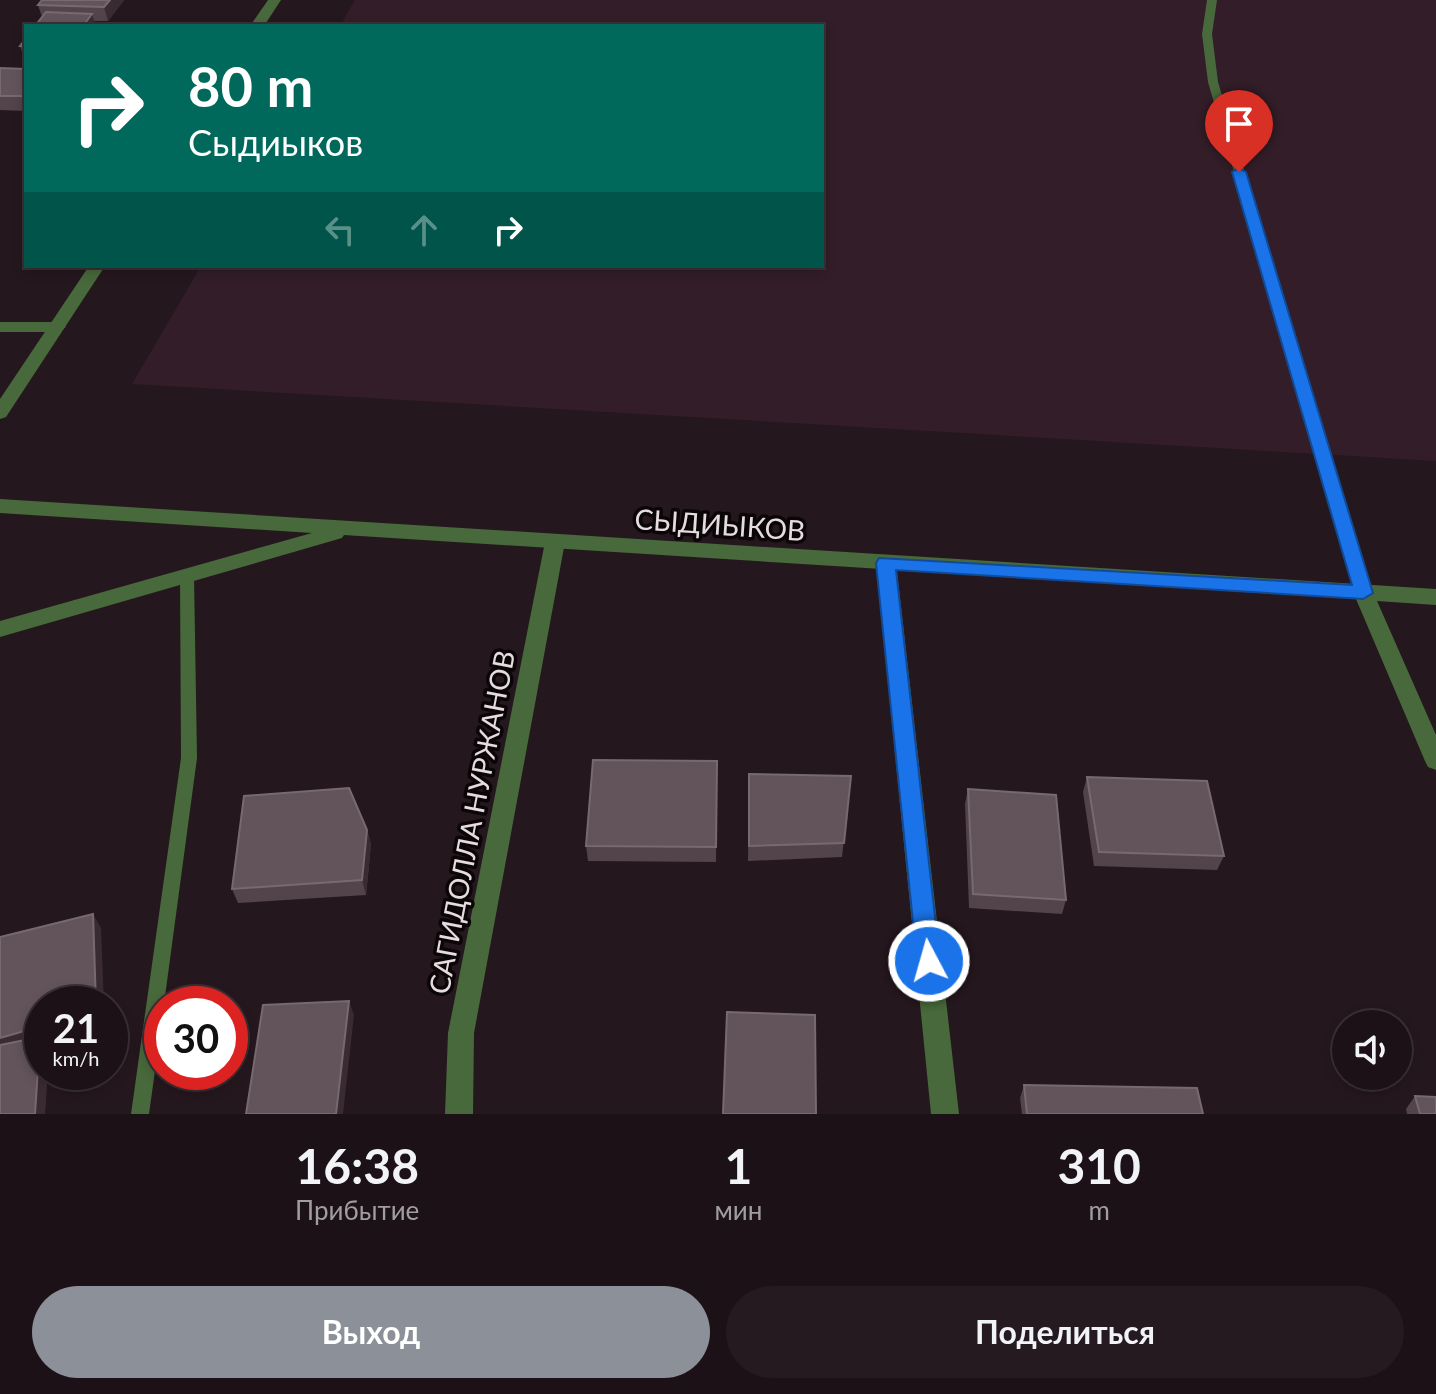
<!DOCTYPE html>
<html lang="ru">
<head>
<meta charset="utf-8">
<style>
  body { margin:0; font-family:Lato,sans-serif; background:#251a1f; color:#f1f3f6; height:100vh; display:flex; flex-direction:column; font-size:30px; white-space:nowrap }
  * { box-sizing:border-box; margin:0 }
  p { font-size:26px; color:#a09da1 }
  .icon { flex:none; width:44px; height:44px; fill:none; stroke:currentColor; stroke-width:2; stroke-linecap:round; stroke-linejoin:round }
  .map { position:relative; height:1114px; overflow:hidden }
  .panel { display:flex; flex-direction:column; background:#1c1116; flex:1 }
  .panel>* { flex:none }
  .hud { position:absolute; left:24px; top:24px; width:800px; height:244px; border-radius:0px; box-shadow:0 4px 12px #0003,0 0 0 2px #3a3135; background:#00695c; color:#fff; overflow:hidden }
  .buttons { position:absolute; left:1332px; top:1010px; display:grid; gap:16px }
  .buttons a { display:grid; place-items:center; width:80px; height:80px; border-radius:50%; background:#1c1116; box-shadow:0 4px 12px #0003,0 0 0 2px #3a3135; font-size:40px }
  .speed { position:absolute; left:24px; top:986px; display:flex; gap:16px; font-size:40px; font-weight:700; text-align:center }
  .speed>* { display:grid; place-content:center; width:104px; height:104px; border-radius:50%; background:#1c1116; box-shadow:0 4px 12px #0003,0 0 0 2px #3a3135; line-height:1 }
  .speed small { font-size:20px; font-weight:400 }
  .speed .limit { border:12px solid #d22; background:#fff; color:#111 }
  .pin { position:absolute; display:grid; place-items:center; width:68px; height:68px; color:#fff; margin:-82px -34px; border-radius:50% 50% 50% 0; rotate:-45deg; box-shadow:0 0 8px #0007 }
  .pin .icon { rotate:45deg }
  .me { position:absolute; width:88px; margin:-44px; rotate:354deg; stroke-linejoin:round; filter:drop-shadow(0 0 6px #0008) }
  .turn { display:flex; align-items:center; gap:28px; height:168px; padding:0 32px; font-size:36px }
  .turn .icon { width:104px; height:104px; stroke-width:2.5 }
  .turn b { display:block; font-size:56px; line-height:68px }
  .lanes { display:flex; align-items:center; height:76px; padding:0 32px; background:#0003; justify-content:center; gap:40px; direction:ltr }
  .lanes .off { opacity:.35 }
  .eta { display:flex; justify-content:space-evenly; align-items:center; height:136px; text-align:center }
  .eta b { font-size:48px; font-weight:700; line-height:56px }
  .primary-button { display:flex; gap:16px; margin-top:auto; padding:16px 32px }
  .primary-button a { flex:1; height:92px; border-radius:48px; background:#8c9099; color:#fff; font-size:32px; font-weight:700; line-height:92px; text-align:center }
  .primary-button a+a { background:#251a1f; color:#f1f3f6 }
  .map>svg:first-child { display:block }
  .built { fill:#321d28 }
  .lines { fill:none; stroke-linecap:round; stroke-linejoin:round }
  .service { fill:#48693b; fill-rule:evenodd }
  .minor { fill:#48693b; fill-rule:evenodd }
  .tertiary { fill:#48693b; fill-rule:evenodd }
  .wall { fill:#53434b }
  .shaded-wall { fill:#3a2b32 }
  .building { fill:#63545b; stroke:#776970; stroke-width:2 }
  .route { fill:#1a73e8; stroke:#114b97; stroke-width:2 }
  .labels { text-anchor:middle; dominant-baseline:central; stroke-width:7; stroke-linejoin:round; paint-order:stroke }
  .street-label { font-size:28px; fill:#e6dce0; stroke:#0a0507 }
</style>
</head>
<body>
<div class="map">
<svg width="1436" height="1114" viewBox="0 0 1436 1114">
  <rect width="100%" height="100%" fill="#25171e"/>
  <!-- built -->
  <polygon class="built" points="355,0 1436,0 1436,461 132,384 201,266 822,266 822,26 340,26"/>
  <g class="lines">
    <!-- service -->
    <g class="service">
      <polygon points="1207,0 1217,0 1212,34 1218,82 1370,593 1368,597 1358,597 1356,593 1208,82 1202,34"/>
      <polygon points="187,570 194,575 197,758 164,1004 162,1004 162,1020 149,1114 131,1114 181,758 180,575"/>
    </g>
    <!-- minor -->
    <g class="minor">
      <polygon points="0,322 57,322 66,327 57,332 0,332"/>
      <polygon points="555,535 565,542 474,1033 473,1114 445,1114 448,1033 545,542"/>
      <polygon points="886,556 893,558 896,563 959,1114 931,1114 876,563 879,558"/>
    </g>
    <!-- tertiary -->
    <g class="tertiary">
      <polygon points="268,0 281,0 264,26 250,26"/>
      <polygon points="89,266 105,266 6,417 0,419 0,399"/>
      <polygon points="0,499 1436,589 1436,605 1377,601 1436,735 1436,770 1428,767 1425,761 1356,599 344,535 342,538 0,637 0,621 312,533 0,513"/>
    </g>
  </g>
  <!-- wall -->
  <g class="wall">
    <polygon points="124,0 108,21 94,21 96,26 35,26 42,17 38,5"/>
    <polygon points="26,38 26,60 25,60 20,46"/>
    <polygon points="0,68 26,69 26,111 0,110"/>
    <polygon points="717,761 716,862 588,861 586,846"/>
    <polygon points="749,774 851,776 842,857 748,861"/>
    <polygon points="1087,777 1224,856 1217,870 1094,866 1083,792"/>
    <polygon points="968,789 1066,900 1062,914 969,908 965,804"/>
    <polygon points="367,830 371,844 366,895 238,903 232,889"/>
    <polygon points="1024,1085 1203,1114 1022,1114 1020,1098"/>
    <polygon points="1415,1096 1436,1114 1407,1114 1406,1109"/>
  </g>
  <!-- shaded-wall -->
  <g class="shaded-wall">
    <polygon points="110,0 124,0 108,21 104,7"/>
    <polygon points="92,14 96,26 83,26"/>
    <polygon points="367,830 371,844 366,895 362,880"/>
    <polygon points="93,914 101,928 104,1004 96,1004"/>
    <polygon points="349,1001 354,1015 343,1114 336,1114"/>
    <polygon points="42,1026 42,1072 48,1072 45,1114 35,1114 6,1052 0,1043 0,1038"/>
  </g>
  <!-- building -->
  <g class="building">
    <polygon points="42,0 110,0 104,7 38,5"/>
    <polygon points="46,12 92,14 83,26 35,26"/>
    <polygon points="26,38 26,46 20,46"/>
    <polygon points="0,68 26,69 26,96 0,96"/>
    <polygon points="593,760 717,761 716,847 586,846"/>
    <polygon points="749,774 851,776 844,843 749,846"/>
    <polygon points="1087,777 1207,781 1224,856 1099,852"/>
    <polygon points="349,788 367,830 362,880 232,889 244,796"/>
    <polygon points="968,789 1056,795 1066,900 973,894"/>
    <polygon points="93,914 96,1004 42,1004 42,1026 0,1038 0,937"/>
    <polygon points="349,1001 336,1114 246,1114 263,1005"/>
    <polygon points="727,1012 815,1015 816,1114 723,1114"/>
    <polygon points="40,1037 35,1114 0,1114 0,1045"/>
    <polygon points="1024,1085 1197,1088 1203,1114 1027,1114"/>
    <polygon points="1415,1096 1436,1097 1436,1114 1420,1114"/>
  </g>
  <!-- route -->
  <polygon class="route" points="1239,168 1246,172 1373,593 1363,599 896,570 940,961 937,968 929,971 921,968 917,961 876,563 879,558 1352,585 1232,172"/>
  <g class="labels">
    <!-- street labels -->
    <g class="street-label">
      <text transform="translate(720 524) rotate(4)">СЫДИЫКОВ</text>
      <text transform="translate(471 822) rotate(-79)">САГИДОЛЛА НУРЖАНОВ</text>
    </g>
  </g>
</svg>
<div class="buttons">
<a><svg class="icon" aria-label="sound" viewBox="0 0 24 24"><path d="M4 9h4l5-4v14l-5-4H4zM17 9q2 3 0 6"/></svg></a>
</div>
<div class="speed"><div>21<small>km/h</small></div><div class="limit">30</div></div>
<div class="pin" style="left:1239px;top:172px;background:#d93025"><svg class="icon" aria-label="arrive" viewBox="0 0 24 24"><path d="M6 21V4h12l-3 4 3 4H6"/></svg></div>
<svg class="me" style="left:929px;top:961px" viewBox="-20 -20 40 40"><circle r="17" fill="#1a73e8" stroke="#fff" stroke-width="3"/><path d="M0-11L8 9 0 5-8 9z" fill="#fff"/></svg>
<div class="hud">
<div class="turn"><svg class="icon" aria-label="right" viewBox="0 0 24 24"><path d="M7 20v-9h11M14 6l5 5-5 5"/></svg><div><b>80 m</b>Сыдиыков</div></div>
<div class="lanes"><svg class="icon off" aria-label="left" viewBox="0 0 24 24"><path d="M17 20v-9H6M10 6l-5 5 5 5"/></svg><svg class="icon off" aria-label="ahead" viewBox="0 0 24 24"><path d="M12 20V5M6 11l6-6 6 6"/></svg><svg class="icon" aria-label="right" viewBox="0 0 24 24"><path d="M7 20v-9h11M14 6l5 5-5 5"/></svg></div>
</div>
</div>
<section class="panel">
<div class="eta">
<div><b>16:38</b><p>Прибытие</p></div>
<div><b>1</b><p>мин</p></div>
<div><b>310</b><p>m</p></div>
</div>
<div class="primary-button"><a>Выход</a><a>Поделиться</a></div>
</section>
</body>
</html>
